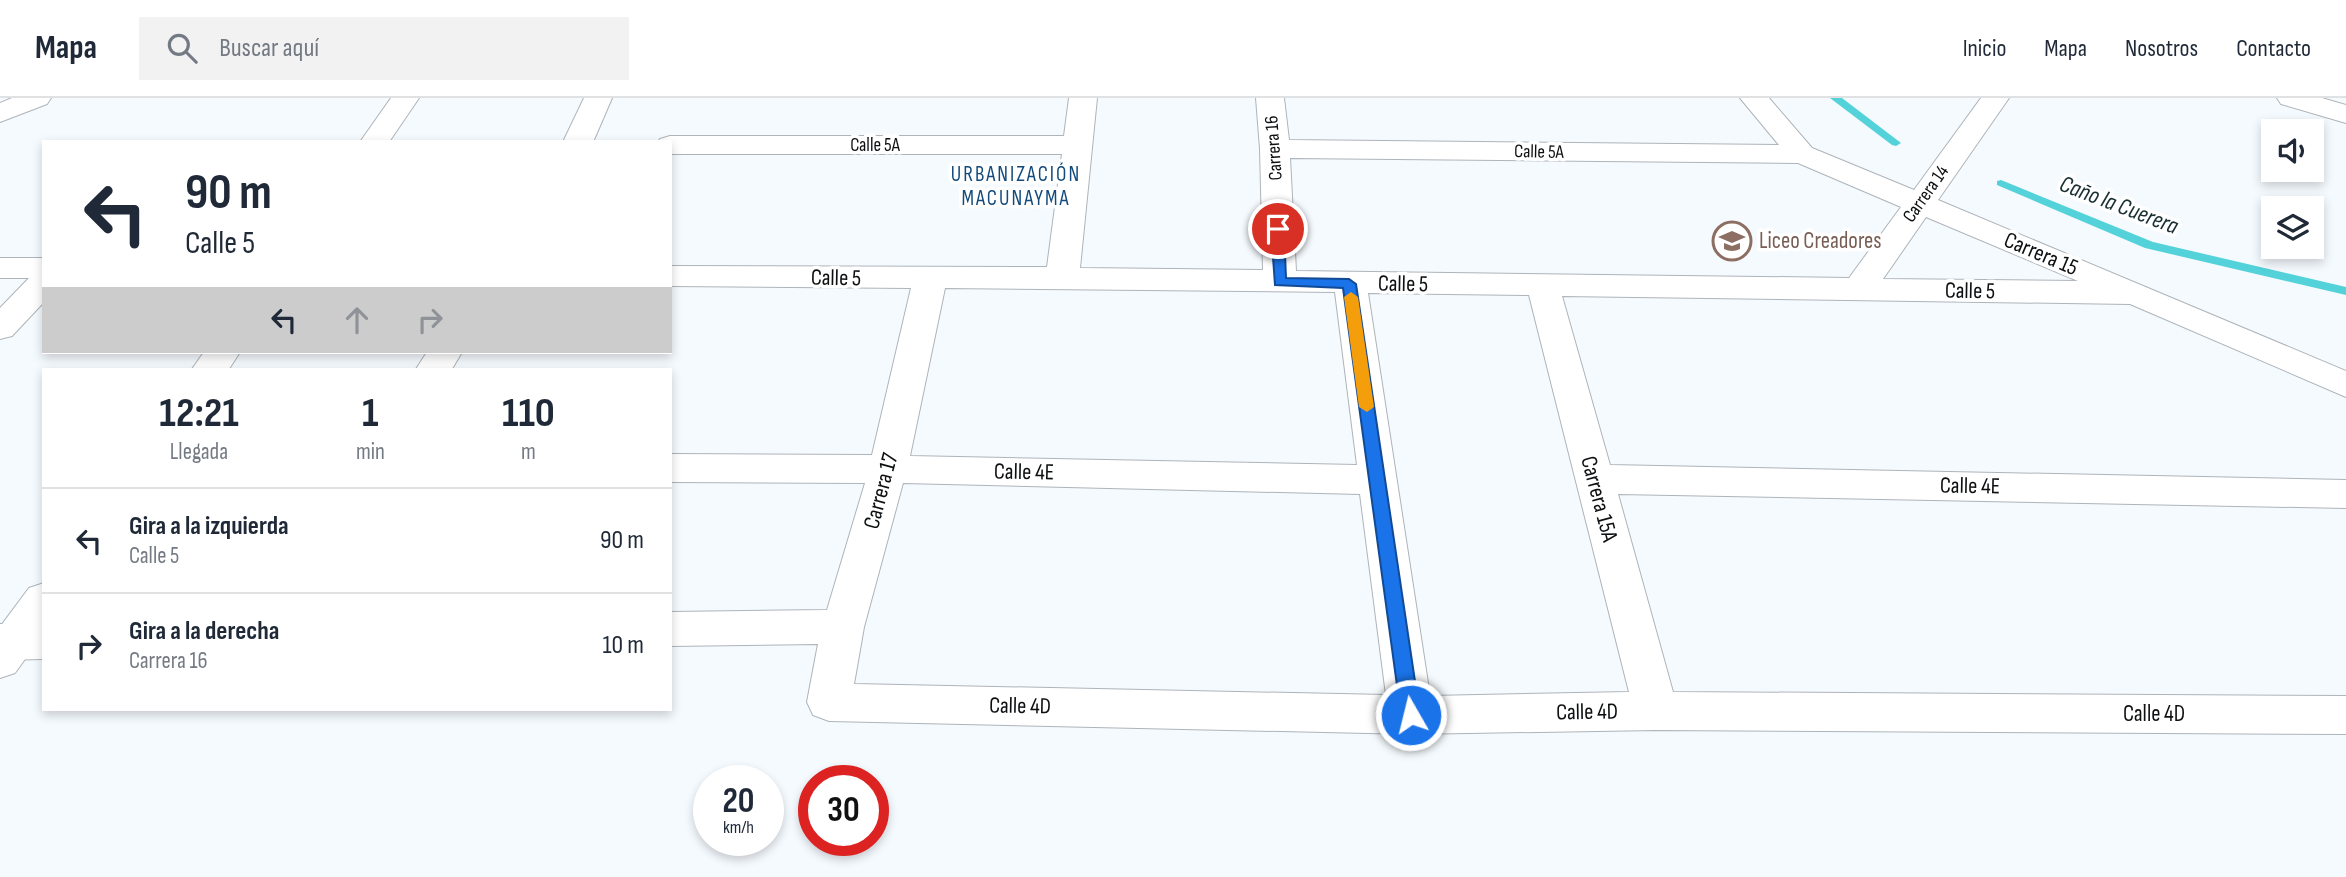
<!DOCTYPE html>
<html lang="es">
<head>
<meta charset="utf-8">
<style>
  body { margin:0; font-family:"Sofia Sans Condensed",sans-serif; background:#f2f2f3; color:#1f2937; height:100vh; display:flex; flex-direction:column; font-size:26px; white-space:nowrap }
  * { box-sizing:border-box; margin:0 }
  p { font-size:23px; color:#747a83 }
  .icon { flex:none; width:38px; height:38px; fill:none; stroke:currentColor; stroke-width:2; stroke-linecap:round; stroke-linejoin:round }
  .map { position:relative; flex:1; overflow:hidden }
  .side { position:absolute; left:42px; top:270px; width:630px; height:343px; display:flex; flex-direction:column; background:#fff; border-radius:0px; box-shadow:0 4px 10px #0003 }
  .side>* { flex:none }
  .hud { position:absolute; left:42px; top:42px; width:630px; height:214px; border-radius:0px; box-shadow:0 4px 10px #0003; background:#fff; color:#1f2937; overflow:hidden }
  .fabs { position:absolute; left:2261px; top:21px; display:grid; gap:14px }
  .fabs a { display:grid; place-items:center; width:63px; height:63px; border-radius:0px; background:#fff; box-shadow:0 4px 10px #0003; font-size:35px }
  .speed { position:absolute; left:693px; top:667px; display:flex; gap:14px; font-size:35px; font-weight:700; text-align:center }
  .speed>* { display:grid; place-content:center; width:91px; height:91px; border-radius:50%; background:#fff; box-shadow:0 4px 10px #0003; line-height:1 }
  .speed small { font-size:18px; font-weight:400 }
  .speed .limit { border:10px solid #d22; background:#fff; color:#111 }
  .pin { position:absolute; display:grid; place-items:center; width:60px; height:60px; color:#fff; margin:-30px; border:4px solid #fff; border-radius:50%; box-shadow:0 2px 7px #0007 }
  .me { position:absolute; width:77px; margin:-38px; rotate:352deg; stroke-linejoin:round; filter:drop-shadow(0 0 5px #0008) }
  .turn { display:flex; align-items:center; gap:24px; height:147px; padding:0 28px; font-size:32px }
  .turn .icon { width:91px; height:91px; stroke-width:2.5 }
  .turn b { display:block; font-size:49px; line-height:60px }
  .lanes { display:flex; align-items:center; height:66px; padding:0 28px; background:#0003; justify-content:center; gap:35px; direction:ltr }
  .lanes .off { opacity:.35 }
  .eta { display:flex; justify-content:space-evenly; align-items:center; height:119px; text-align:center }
  .eta b { font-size:42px; font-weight:700; line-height:49px }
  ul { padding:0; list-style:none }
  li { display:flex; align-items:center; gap:21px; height:105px; padding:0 28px; border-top:2px solid #e0e1e3 }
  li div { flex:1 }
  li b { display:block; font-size:26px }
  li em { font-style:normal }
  header { display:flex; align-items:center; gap:42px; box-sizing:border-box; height:98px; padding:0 35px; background:#fff; border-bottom:2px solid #e0e1e3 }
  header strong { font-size:33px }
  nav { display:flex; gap:38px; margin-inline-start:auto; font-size:24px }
  .search { width:490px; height:63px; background:#f2f2f3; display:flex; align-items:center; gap:18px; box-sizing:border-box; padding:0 24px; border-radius:0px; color:#747a83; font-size:26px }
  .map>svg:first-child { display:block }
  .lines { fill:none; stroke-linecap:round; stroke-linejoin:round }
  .stream { fill:#53d2d9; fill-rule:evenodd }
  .minor-casing { stroke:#adb4ba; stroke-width:2 }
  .tertiary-casing { stroke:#adb4ba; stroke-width:2 }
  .minor { fill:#fff; fill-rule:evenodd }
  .tertiary { fill:#fff; fill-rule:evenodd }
  .route { fill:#1a73e8; stroke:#114b97; stroke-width:2 }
  .slow { fill:#f59e0b }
  .labels { text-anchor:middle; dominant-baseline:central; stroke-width:7; stroke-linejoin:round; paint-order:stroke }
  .far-street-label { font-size:19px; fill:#0d0f11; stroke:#fff }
  .far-neighbourhood-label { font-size:21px; letter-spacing:2px; fill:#124a7b; stroke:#fff }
  .education-label { font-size:23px; fill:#785e54; stroke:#fff; text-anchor:start }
  .street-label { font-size:23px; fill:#0d0f11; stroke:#fff }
  .water-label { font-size:24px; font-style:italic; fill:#192f31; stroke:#fff }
</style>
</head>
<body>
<header>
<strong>Mapa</strong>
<div class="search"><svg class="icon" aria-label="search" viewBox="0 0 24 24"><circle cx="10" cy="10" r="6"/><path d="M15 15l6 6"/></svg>Buscar aquí</div>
<nav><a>Inicio</a><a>Mapa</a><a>Nosotros</a><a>Contacto</a></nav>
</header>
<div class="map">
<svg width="2346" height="779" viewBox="0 0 2346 779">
  <rect width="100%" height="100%" fill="#f5fafe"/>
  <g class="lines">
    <!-- stream -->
    <g class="stream">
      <polygon points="1830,0 1842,0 1901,45 1896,48 1892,47"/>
      <polygon points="2001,82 2153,144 2346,189 2346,197 2145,150 1997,87 1997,83"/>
    </g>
    <defs>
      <g id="minor">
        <polygon points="12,0 51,0 47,6 0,24 0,5"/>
        <polygon points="584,0 612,0 593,44 563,44"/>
        <path d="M1069,0H1097L1080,170L1263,172L1260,51L1256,0H1284L1289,42L1779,47L1740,0H1769L1812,50L1914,92L1981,0H2009L1938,102L2346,273V299L2130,206L1562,198L1610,367L2346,382V410L1618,396L1673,594L2346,598V636L1656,632L1411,636L829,623L813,617L807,604L818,546L670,548V514L827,512L865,385L670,384V356L872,357L911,190L670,188V168L1047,169L1062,56H670V44H658L660,41L670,38H1064ZM1290,60L1798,65L1901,109L1849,180L1296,173ZM1926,119L2078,183L1883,181ZM945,190L1335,194L1357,367L910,358ZM1368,195L1529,197L1629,594L1430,598ZM903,385L1360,396L1386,597L854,586L864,529Z"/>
        <polygon points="2277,0 2322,0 2346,7 2346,25 2281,6"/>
        <polygon points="0,160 44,160 44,204 12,238 0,241 0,210 29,180 0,180"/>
        <polygon points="427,254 462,254 452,271 416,271"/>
        <polygon points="0,526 44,526 44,561 0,562"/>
      </g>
      <g id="tertiary">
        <polygon points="391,0 419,0 389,44 360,44"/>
        <polygon points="204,254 240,254 229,271 192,271"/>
        <polygon points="44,485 44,535 15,575 0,580 0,529 29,490"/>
      </g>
    </defs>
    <!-- minor casing -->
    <use href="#minor" class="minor-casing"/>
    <!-- tertiary casing -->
    <use href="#tertiary" class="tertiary-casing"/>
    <!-- minor -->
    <use href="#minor" class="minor"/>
    <!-- tertiary -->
    <use href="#tertiary" class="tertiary"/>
  </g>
  <!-- route -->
  <polygon class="route" points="1278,127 1284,131 1286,180 1349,181 1356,186 1420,617 1417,623 1411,625 1404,623 1401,617 1343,190 1275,187 1271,131"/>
  <!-- slow -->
  <polygon class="slow" points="1351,194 1358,199 1374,309 1367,314 1359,309 1344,199"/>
  <!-- icons -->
  <defs>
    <symbol id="school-ring" viewBox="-11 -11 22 22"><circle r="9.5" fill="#fff" stroke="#8d6e63" stroke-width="1.5"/><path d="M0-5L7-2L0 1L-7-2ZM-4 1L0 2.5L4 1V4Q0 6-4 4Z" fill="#8d6e63"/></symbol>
  </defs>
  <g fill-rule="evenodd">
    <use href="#school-ring" x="1710" y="121" width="44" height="44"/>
  </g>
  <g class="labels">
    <!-- far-street labels -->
    <g class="far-street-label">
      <text x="875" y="47">Calle 5A</text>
      <text transform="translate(1274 50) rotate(-94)">Carrera 16</text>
      <text transform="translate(1539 54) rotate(1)">Calle 5A</text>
      <text transform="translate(1926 96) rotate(-55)">Carrera 14</text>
    </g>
    <!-- far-neighbourhood labels -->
    <g class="far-neighbourhood-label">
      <text x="1016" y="76">URBANIZACIÓN<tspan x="1016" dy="24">MACUNAYMA</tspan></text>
    </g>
    <!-- education labels -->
    <g class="education-label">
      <text x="1759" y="143">Liceo Creadores</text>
    </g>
    <!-- street labels -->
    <g class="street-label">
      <text transform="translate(2041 156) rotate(23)">Carrera 15</text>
      <text transform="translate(836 180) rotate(1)">Calle 5</text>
      <text transform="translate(1403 186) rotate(1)">Calle 5</text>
      <text transform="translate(1970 193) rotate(1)">Calle 5</text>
      <text transform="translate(1024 374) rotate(1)">Calle 4E</text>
      <text transform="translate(1970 388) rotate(1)">Calle 4E</text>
      <text transform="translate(881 393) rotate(-75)">Carrera 17</text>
      <text transform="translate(1599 401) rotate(75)">Carrera 15A</text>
      <text transform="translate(1020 608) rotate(1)">Calle 4D</text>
      <text transform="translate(1587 614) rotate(-1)">Calle 4D</text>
      <text x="2154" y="616">Calle 4D</text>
    </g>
    <!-- water labels -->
    <g class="water-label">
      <text transform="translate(2119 107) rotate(21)">Caño la Cuerera</text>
    </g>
  </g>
</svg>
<div class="fabs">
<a><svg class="icon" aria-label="sound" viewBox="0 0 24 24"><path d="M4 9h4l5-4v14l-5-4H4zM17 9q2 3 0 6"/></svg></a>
<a><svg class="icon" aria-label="layers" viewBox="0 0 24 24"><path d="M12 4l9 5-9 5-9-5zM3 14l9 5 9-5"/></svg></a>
</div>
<div class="speed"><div>20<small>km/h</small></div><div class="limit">30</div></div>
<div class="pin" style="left:1278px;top:131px;background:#d93025"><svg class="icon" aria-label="arrive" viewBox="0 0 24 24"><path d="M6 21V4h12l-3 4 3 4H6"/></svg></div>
<svg class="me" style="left:1411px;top:617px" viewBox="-20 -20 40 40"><circle r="17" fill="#1a73e8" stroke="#fff" stroke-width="3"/><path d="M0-11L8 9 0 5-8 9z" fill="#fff"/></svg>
<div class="hud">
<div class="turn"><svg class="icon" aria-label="left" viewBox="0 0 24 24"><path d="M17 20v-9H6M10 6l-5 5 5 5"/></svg><div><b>90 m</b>Calle 5</div></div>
<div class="lanes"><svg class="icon" aria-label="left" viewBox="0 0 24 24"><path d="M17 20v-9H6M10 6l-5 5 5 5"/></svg><svg class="icon off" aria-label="ahead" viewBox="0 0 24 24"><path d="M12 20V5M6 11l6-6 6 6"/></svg><svg class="icon off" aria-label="right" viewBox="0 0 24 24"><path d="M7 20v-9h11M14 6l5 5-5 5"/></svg></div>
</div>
<section class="side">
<div class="eta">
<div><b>12:21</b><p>Llegada</p></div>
<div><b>1</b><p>min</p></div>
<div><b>110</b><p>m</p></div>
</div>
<ul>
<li><svg class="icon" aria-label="left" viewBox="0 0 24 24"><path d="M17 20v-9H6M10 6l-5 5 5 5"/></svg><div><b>Gira a la izquierda</b><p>Calle 5</p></div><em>90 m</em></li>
<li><svg class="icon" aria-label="right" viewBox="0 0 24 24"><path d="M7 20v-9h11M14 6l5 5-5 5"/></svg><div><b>Gira a la derecha</b><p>Carrera 16</p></div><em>10 m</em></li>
</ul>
</section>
</div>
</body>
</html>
